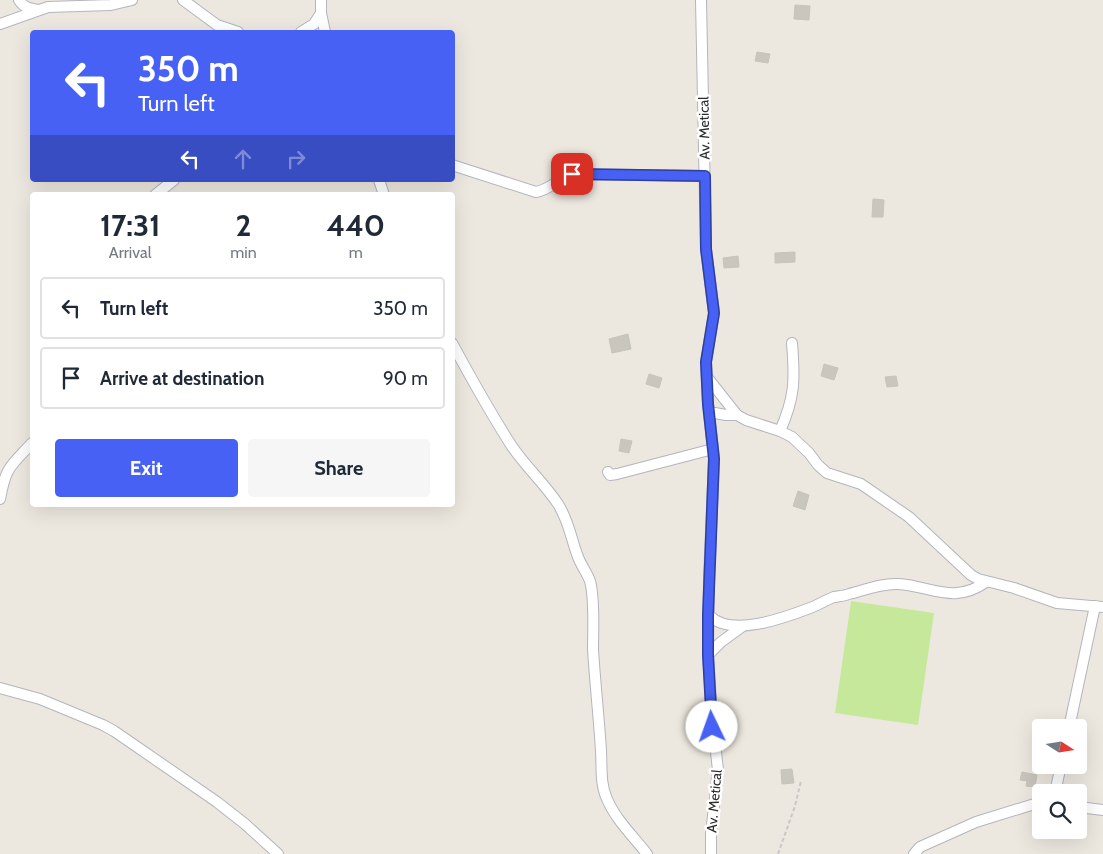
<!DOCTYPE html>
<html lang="en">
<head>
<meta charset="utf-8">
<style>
  body { margin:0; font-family:Cabin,sans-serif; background:#f6f6f7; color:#1f2937; height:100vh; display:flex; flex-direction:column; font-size:19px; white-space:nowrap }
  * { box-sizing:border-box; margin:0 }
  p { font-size:16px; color:#747a83 }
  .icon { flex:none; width:28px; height:28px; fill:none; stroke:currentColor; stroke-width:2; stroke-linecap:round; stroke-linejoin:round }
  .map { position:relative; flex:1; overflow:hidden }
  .drawer { position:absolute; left:30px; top:192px; width:425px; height:315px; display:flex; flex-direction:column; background:#fff; border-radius:5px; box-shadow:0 5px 20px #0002 }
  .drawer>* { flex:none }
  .top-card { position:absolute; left:30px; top:30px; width:425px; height:152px; border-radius:5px; box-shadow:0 5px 20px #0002; background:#4661f3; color:#fff; overflow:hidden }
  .needle { width:32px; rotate:102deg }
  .controls { position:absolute; left:1032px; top:719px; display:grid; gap:10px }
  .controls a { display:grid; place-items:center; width:55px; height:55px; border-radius:5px; background:#fff; box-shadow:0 5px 20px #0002; font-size:25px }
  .pin { position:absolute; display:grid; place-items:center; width:42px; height:42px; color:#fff; margin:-21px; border-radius:10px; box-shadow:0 2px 8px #0006 }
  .me { position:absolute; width:55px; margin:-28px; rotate:357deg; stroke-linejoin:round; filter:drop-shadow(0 0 4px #0008) }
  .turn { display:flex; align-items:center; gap:18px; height:105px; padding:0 25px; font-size:22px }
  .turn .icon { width:65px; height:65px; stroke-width:2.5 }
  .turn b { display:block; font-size:35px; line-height:42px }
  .lanes { display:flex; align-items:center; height:48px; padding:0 25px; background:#0003; justify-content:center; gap:25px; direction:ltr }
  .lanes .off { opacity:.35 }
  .eta { display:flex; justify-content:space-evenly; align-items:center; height:85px; text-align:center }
  .eta b { font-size:30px; font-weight:700; line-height:35px }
  .cta { display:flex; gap:10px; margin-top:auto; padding:10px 25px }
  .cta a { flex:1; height:58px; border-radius:5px; background:#4661f3; color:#fff; font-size:20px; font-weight:700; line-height:58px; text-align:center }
  .cta a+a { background:#f6f6f7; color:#1f2937 }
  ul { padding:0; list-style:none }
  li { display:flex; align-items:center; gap:15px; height:62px; margin:0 10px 8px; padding:0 15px; border:2px solid #e0e1e3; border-radius:5px }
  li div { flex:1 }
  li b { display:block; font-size:19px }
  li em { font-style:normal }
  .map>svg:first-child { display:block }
  .pitch { fill:#c5e89b }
  .building { fill:#c9c6be; stroke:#c9c4b9 }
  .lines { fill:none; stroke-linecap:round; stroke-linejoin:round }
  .street-casing { stroke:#b3b5bf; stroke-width:12 }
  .path { stroke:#c8c8c8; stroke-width:2; stroke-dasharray:4 2.5; stroke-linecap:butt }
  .street { stroke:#fff; stroke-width:10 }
  .route-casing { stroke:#2e3f9e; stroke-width:12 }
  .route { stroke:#4661f3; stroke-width:9 }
  .labels { text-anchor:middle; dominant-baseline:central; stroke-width:5; stroke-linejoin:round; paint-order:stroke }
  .street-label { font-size:14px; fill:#2c2c2c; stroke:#fff }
</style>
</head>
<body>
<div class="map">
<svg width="1103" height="854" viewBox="0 0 1103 854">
  <rect width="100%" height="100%" fill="#ede8df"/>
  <!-- pitch -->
  <polygon class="pitch" points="851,601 934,613 918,725 835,713"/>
  <!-- building -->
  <g class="building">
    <polygon points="795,5 810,6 809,20 794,19"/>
    <polygon points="757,52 770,54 768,63 755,61"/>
    <polygon points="873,199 884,200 883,217 872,217"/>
    <polygon points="795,252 795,262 775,263 775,253"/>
    <polygon points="738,256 739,267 724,268 723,258"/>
    <polygon points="628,334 631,349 612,353 609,339"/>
    <polygon points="824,364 838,368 834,380 821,376"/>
    <polygon points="649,374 662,378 659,388 646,384"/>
    <polygon points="896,376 898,386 887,387 885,377"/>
    <polygon points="621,439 632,441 629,453 619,451"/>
    <polygon points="798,491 809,495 805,510 793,506"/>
    <polygon points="792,769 794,783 782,784 781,770"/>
    <polygon points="1022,772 1037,775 1035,787 1026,786 1027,781 1020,780"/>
  </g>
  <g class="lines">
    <defs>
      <g id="street">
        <path d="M19,0C24,8 31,9 39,10"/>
        <polyline points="183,0 217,25 238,32"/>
        <polyline points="321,0 321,13 325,32"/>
        <polyline points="701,0 706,249 714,313 706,362 708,404 714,459 709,579 708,655 712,717 718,770 711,834 711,854"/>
        <polyline points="0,24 48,7 111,5 132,0"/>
        <polyline points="301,32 314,24 321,13"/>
        <path d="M452,165L536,192C549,190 560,178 572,174L705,176"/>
        <polyline points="379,180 384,195"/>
        <polyline points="155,195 174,180"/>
        <path d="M452,343C471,378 490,412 511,445C525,466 544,483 558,504C569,521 571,539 578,557C581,565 587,573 590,581C595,599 593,630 593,649C595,683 599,717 601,751C602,767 600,784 607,799C616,820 633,836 647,854"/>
        <polyline points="707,377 737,415 746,420 780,431 792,437 809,453 818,465 827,473 861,484 909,517 971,575 978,579 1014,588 1057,603 1103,607"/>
        <polyline points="709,412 726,415 737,415"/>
        <path d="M780,431C795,397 795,380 792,343"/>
        <polyline points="608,472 610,475 617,474 713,449"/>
        <path d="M0,499C6,466 10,467 32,443"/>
        <path d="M709,615C730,638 784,618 810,608C818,605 826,600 834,597C839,596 845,596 849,594C865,590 882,583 898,584C932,586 953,605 986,582"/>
        <polyline points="708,655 721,642 743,626"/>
        <polyline points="0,688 40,699 103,725 114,731 217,802 245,824 278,854"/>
        <polyline points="1069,728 1095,606"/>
        <polyline points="1051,792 1056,788 1061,765"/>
        <polyline points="1079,807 1103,810"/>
        <polyline points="914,854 920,847 976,822 1041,802"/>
      </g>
    </defs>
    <!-- street casing -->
    <use href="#street" class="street-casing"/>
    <!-- path -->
    <polyline class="path" points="778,854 795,806 801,781"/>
    <!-- street -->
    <use href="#street" class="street"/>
  </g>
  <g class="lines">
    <defs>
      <polyline id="route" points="572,174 705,176 706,249 714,313 706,362 708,404 714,459 708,615 708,655 712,727"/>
    </defs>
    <!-- route casing -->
    <use href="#route" class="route-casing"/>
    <!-- route -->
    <use href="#route" class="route"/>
  </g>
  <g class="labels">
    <!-- street labels -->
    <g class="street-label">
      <text transform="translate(704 128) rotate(-91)">Av. Metical</text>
      <text transform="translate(714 801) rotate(-85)">Av. Metical</text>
    </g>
  </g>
</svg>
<div class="controls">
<a><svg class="needle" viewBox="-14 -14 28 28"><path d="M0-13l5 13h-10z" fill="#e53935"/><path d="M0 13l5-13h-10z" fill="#747a83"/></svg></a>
<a><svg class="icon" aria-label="search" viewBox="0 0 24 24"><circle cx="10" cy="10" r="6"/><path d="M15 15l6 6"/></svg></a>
</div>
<div class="pin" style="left:572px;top:174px;background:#d93025"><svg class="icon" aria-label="arrive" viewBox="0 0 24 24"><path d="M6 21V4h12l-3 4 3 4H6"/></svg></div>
<svg class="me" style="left:712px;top:727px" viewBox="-20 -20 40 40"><circle r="19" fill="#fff"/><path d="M0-13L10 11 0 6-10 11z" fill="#4661f3"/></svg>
<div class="top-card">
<div class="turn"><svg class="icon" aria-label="left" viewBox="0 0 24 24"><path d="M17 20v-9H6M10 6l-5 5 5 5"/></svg><div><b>350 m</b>Turn left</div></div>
<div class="lanes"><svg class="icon" aria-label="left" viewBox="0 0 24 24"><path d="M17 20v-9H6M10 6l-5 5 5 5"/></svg><svg class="icon off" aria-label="ahead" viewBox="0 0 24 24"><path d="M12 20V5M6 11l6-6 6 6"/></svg><svg class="icon off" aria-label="right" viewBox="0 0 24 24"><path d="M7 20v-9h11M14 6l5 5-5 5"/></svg></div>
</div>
<section class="drawer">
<div class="eta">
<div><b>17:31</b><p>Arrival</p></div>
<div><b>2</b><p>min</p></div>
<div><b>440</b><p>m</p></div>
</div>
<ul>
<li><svg class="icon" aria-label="left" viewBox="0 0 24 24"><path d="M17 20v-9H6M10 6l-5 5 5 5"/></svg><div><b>Turn left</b></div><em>350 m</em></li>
<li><svg class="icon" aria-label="arrive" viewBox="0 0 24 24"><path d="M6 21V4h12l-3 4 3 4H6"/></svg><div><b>Arrive at destination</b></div><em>90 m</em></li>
</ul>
<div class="cta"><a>Exit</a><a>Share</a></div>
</section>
</div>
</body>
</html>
